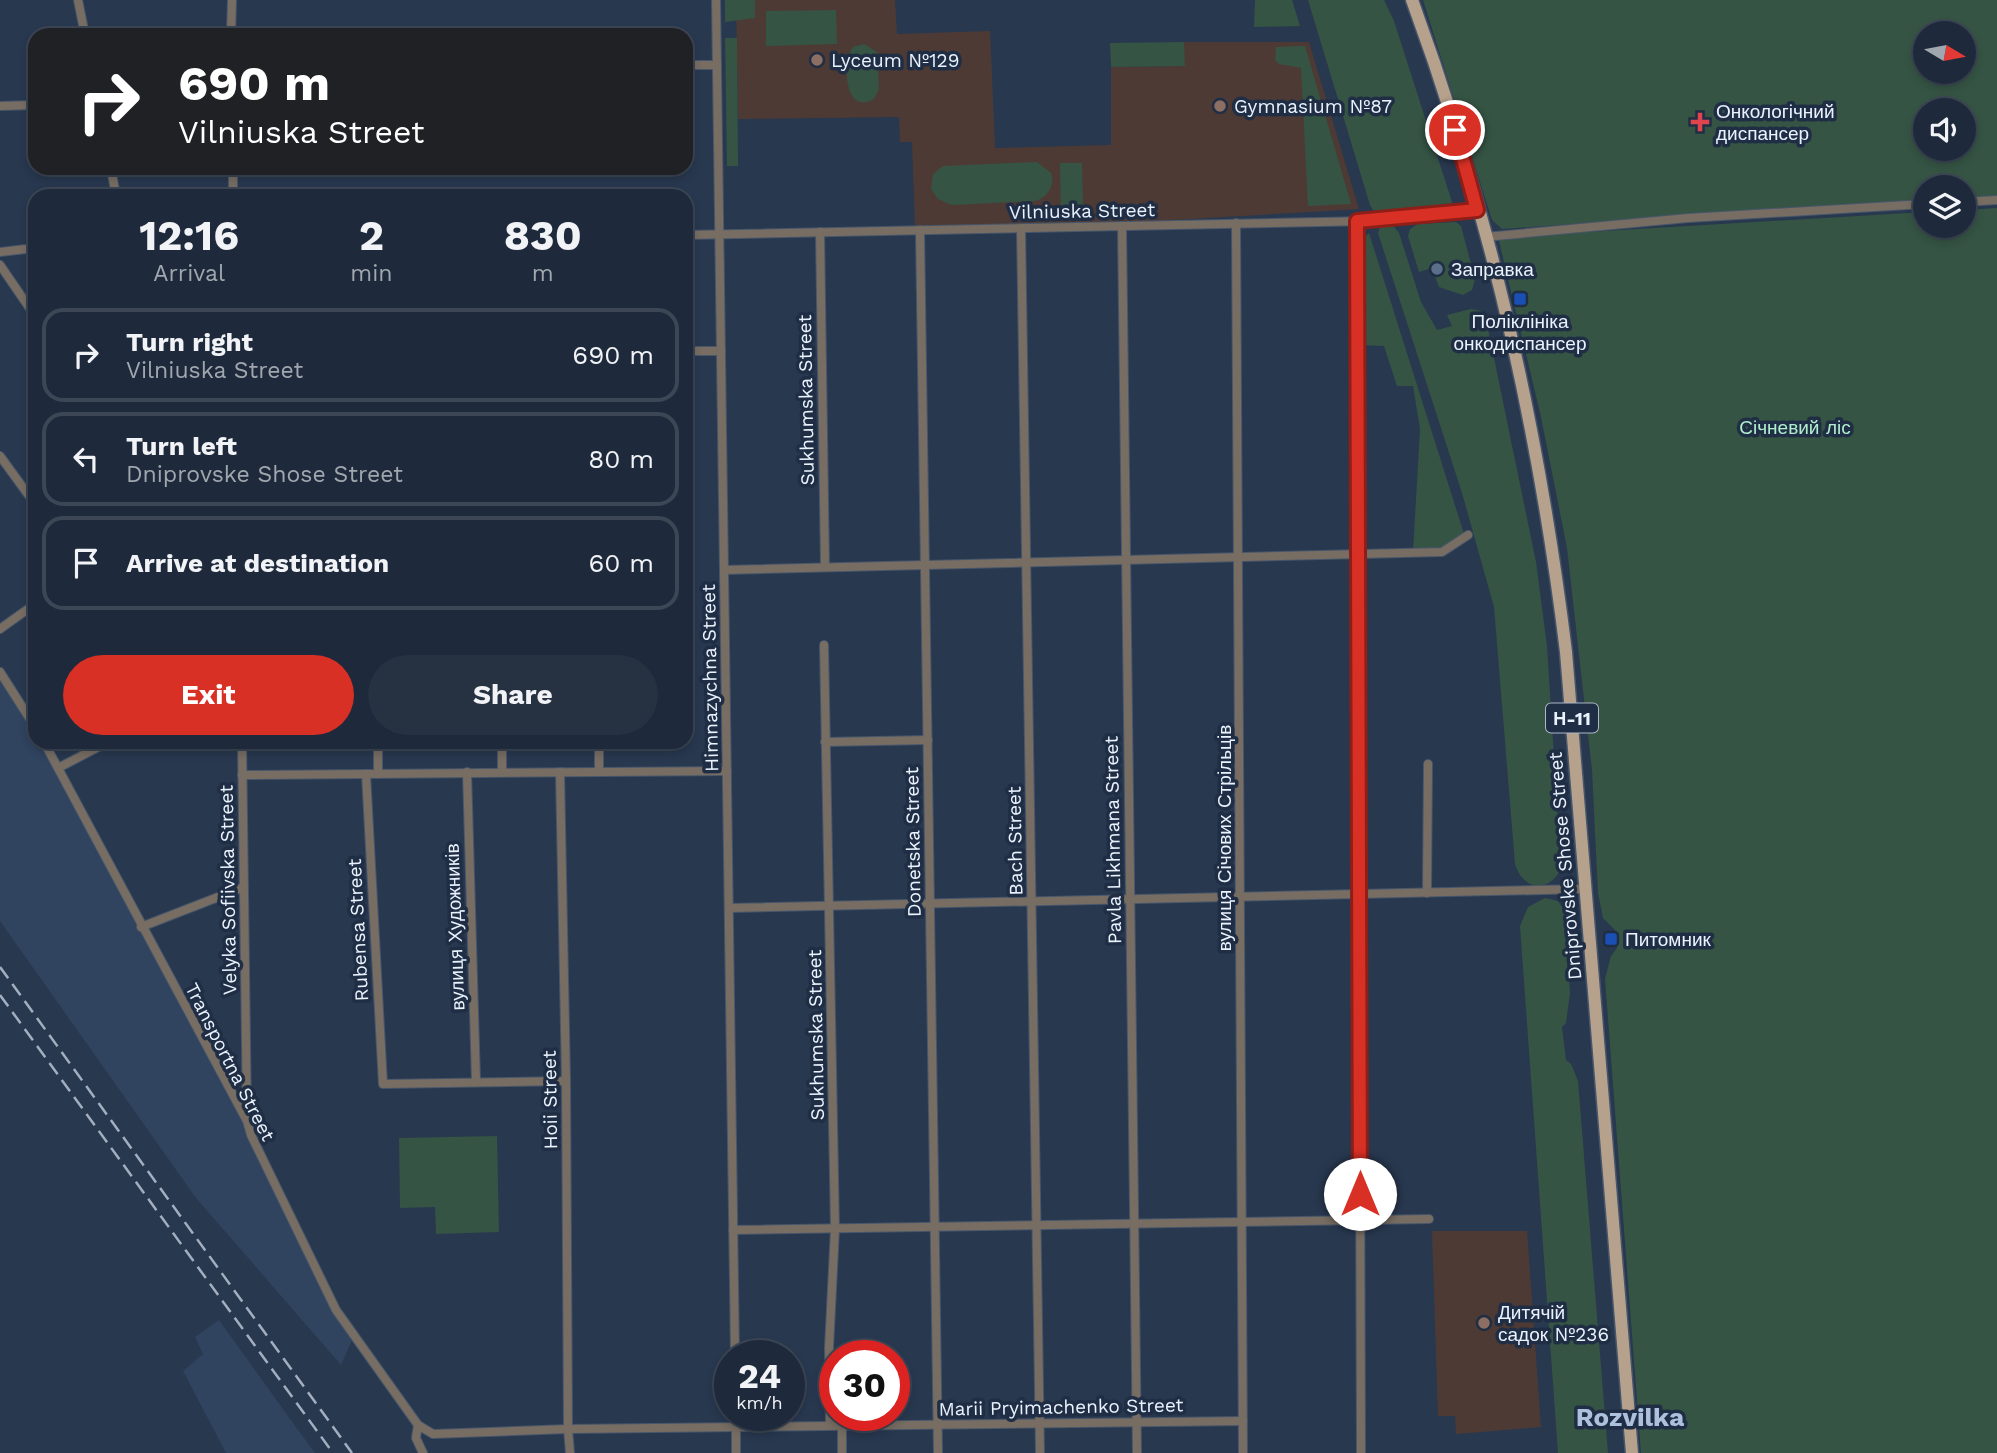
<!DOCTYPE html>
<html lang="en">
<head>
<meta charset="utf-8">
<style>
  body { margin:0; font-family:"Work Sans",sans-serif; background:#263242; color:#f1f3f6; height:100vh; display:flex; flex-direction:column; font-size:26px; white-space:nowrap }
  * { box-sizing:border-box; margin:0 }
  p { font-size:23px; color:#a1a7af }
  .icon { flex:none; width:38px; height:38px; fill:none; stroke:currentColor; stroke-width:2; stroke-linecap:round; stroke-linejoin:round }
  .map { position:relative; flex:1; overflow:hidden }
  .drawer { position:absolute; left:28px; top:189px; width:665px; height:560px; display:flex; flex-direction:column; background:#1e2a3b; border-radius:21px; box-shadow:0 4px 10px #0003,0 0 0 2px #3c4655 }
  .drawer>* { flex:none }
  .hud { position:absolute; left:28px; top:28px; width:665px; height:147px; border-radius:21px; box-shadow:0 4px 10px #0003,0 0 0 2px #3c4655; background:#202124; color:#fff; overflow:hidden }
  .needle { width:46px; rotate:100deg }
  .buttons { position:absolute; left:1913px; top:21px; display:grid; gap:14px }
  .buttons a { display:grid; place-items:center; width:63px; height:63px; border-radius:50%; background:#1e2a3b; box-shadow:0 4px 10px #0003,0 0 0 2px #3c4655; font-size:35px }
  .speed { position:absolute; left:714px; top:1340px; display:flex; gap:14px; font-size:35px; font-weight:700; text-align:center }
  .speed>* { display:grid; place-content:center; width:91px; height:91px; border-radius:50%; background:#1e2a3b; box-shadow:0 4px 10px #0003,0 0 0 2px #3c4655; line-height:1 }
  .speed small { font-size:18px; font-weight:400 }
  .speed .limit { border:10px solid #d22; background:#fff; color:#111 }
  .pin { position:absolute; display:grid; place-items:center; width:60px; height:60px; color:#fff; margin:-30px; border:4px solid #fff; border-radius:50%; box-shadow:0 2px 7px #0007 }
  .me { position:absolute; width:77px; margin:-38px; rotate:0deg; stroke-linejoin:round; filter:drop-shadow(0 0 5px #0008) }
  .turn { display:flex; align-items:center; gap:24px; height:147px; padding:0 35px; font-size:32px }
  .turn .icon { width:91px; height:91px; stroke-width:2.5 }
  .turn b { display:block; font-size:49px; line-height:60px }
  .eta { display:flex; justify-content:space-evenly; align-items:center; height:119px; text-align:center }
  .eta b { font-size:42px; font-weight:700; line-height:49px }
  .button { display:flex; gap:14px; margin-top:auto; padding:14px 35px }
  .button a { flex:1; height:80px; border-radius:42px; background:#d93025; color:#fff; font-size:28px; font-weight:700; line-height:80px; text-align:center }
  .button a+a { background:#263242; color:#f1f3f6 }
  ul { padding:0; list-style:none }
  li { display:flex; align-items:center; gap:21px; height:94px; margin:0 14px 10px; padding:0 21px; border:4px solid #3c4655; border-radius:21px }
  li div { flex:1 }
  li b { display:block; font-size:26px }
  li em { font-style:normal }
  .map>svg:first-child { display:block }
  .built { fill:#30435f }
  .education { fill:#4e3a35 }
  .green { fill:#355444; fill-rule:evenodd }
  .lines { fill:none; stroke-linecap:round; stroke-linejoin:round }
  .minor-casing { stroke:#47566b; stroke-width:10 }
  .primary-casing { stroke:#47566b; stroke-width:15 }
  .minor { stroke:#776d63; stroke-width:8 }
  .primary { stroke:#b6a18c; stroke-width:12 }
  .rail { stroke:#a3aebe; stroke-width:2.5; stroke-dasharray:14 7; stroke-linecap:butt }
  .route-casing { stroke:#8d1f18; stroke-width:18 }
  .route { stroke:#d93025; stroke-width:12 }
  .education-dot { fill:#8d6e63; stroke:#1f2e44; stroke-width:2.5 }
  .health-dot { fill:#e0444e; stroke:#1f2e44; stroke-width:2.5 }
  .service-dot { fill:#5c6f8a; stroke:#1f2e44; stroke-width:2.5 }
  .transit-dot { fill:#1a4fb4; stroke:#1f2e44; stroke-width:2.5 }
  .labels { text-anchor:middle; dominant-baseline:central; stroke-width:7; stroke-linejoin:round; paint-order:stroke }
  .shield { fill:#1f2e44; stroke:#adb7c6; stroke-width:2 }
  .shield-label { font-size:18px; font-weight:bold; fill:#eaf2fe }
  .poi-label { font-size:19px; fill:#eaf2fe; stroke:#1f2e44; text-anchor:start }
  .street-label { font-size:19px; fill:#eaf2fe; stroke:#1f2e44 }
  .park-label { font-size:19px; fill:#afedcc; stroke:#1f2e44 }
  .district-label { font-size:26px; font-weight:bold; fill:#adc1dd; stroke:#1f2e44 }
</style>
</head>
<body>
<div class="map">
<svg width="1997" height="1453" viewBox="0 0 1997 1453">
  <rect width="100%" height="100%" fill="#28384f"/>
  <!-- built -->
  <g class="built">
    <polygon points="0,672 35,727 35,742 44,742 247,1121 353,1338 341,1365 196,1198 0,921"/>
    <polygon points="219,1320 280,1405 315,1453 226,1453 183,1371 203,1354 195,1337"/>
  </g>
  <!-- education -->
  <g class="education">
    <polygon points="736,0 895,0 897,34 990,31 995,148 1111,145 1111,67 1184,66 1184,42 1309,42 1359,209 1122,223 915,226 912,142 900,142 899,117 738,119"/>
    <polygon points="1432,1231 1527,1231 1541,1427 1456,1434 1455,1416 1438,1416"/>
  </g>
  <!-- green -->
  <g class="green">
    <polygon points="725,0 755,0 755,18 725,22"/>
    <polygon points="1255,0 1292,0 1300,26 1254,27"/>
    <polygon points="1308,0 1384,0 1394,21 1452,202 1450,207 1382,211 1373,210 1370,205"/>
    <path d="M1423,0H1997V196L1964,198V187H1925V200L1502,229L1492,220ZM1925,33H1964V72H1925ZM1925,110H1964V149H1925Z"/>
    <polygon points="836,10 837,44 766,46 766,11"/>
    <polygon points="725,38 737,38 738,166 727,166"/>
    <polygon points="1184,42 1185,66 1111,67 1110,43"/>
    <path d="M864,44L877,52L879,89L874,99C845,117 841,62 853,47Z"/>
    <polygon points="1305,46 1351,204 1308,206 1301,68 1279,64 1275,60 1276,47"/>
    <path d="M1037,162L1051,173C1055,185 1048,198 1035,201L952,205L938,199L931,189L933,174L943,166Z"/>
    <polygon points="1060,163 1082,163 1083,214 1061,214"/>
    <polygon points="1997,208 1997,1453 1641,1453 1605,979 1611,956 1617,948 1615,930 1603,918 1598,893 1592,770 1567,548 1541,417 1499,241 1504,238 1553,234 1925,212 1925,226 1964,226 1964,210"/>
    <polygon points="1456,222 1461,226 1475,279 1472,290 1463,295 1439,287 1432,268 1419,272 1408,236 1410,229 1418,224"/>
    <path d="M1392,224L1399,233L1421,302L1437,330L1452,326L1447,315L1471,309L1481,311L1486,319L1536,562L1547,646L1561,869C1548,894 1523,890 1515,864L1494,607L1462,493L1378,233L1380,227Z"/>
    <polygon points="1369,233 1465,537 1442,552 1413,552 1420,429 1413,386 1397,386 1384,346 1358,345 1358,243"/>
    <polygon points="1545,898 1558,901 1564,910 1570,993 1566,1023 1562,1027 1566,1060 1571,1064 1578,1081 1608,1453 1558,1453 1520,926 1528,907"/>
    <polygon points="497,1136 499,1232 436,1234 435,1207 400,1208 399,1138"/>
  </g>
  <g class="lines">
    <defs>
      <g id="minor">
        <polyline points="78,0 85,35"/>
        <polyline points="716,0 735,1356"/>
        <polyline points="231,35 232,0"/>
        <polyline points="686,65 717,65"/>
        <polyline points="0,106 35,105"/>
        <polyline points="111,168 116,196"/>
        <polyline points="233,168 233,196"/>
        <polyline points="1964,202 1997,200"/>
        <polyline points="1357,221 1361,1453"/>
        <polyline points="1236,223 1243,1453"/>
        <polyline points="1122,226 1137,1453"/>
        <polyline points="1021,228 1040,1453"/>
        <polyline points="920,230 938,1453"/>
        <polyline points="820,232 825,567"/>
        <polyline points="686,235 1370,221 1477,210"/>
        <polyline points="1485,237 1688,218 1925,204"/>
        <polyline points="0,252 35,248"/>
        <polyline points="0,265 35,316"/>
        <polyline points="686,351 721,351"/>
        <polyline points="0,456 35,504"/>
        <polyline points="724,570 1442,552 1468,535"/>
        <polyline points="0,629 35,604"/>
        <polyline points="824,645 835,1229 829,1348 830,1425"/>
        <polyline points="0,672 35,727"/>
        <polyline points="44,742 247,1121 251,1135 336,1310 418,1425 433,1434 568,1429 566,1081 560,772"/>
        <polyline points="242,742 247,1118"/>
        <polyline points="378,742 378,774"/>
        <polyline points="502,742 502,772"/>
        <polyline points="599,742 599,771"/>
        <polyline points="825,742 928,740"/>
        <polyline points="60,767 108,742"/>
        <polyline points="467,772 476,1081"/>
        <polyline points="366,774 383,1084 566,1081"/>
        <polyline points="242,775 727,771"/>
        <polyline points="1427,893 1428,764"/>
        <polyline points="729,908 1586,889"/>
        <polyline points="141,927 244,887"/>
        <polyline points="733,1230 1429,1219"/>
        <polyline points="736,1416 736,1453"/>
        <polyline points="418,1425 416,1438 423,1453"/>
        <polyline points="842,1425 842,1453"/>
        <polyline points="570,1453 568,1429 1243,1421"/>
      </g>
      <path id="primary" d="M1412,0C1489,209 1539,431 1566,652L1632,1453"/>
    </defs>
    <!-- minor casing -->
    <use href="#minor" class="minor-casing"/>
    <!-- primary casing -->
    <use href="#primary" class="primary-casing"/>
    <!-- minor -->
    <use href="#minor" class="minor"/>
    <!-- primary -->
    <use href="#primary" class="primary"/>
    <!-- rail -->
    <g class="rail">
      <polyline points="0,967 352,1453"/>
      <polyline points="0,995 333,1453"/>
    </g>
  </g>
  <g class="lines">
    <defs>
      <polyline id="route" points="1360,1194 1357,221 1477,210 1455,130"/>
    </defs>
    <!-- route casing -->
    <use href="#route" class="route-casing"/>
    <!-- route -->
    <use href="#route" class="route"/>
  </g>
  <!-- markers -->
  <g class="education-dot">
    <circle cx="817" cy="60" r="7"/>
    <circle cx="1220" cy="106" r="7"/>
    <circle cx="1484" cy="1323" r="7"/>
  </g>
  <path class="health-dot" d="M1696.5 111.5h7v7h7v7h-7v7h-7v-7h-7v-7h7z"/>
  <circle class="service-dot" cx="1437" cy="269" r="7"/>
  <g class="transit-dot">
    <rect x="1513" y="292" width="14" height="14" rx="3.5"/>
    <rect x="1604" y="932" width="14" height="14" rx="3.5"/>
  </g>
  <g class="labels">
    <!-- shield labels -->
    <rect class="shield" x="1546" y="703.5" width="52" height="29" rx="5"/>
    <g class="shield-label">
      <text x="1572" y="718">Н-11</text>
    </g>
    <!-- poi labels -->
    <g class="poi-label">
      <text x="831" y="60">Lyceum №129</text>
      <text x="1234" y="106">Gymnasium №87</text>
      <text x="1716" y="111">Онкологічний<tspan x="1716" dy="22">диспансер</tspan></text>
      <text x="1451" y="269">Заправка</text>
      <text x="1520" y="321" text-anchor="middle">Поліклініка<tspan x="1520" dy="22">онкодиспансер</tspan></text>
      <text x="1625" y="939">Питомник</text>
      <text x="1498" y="1312">Дитячій<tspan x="1498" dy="22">садок №236</tspan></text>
    </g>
    <!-- street labels -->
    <g class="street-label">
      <text transform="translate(1082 211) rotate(-1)">Vilniuska Street</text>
      <text transform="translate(806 400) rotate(-91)">Sukhumska Street</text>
      <text transform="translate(710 678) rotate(-91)">Himnazychna Street</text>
      <text transform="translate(1224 838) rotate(-90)">вулиця Січових Стрільців</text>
      <text transform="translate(1113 840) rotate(-91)">Pavla Likhmana Street</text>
      <text transform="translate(1015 841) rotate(-91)">Bach Street</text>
      <text transform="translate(913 842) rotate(-91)">Donetska Street</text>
      <text transform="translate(1565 866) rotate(-95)">Dniprovske Shose Street</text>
      <text transform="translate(228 890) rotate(-91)">Velyka Sofiivska Street</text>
      <text transform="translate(455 927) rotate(-92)">вулиця Художників</text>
      <text transform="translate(358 930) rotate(-93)">Rubensa Street</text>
      <text transform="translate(816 1035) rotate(-91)">Sukhumska Street</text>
      <text transform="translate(230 1062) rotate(63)">Transportna Street</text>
      <text transform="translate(550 1100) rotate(-91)">Hoii Street</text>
      <text transform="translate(1061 1407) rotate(-1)">Marii Pryimachenko Street</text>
    </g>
    <!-- park labels -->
    <g class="park-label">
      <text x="1795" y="427">Січневий ліс</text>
    </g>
    <!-- district labels -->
    <g class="district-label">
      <text x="1630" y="1417">Rozvilka</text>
    </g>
  </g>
</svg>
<div class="buttons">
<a><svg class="needle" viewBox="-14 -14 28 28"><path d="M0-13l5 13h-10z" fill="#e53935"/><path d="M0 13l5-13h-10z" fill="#a1a7af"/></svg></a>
<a><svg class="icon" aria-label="sound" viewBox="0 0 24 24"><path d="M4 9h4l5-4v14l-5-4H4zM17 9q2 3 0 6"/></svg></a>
<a><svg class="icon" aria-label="layers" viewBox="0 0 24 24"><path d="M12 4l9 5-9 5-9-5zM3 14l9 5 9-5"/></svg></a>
</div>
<div class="speed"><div>24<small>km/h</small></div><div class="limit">30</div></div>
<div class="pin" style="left:1455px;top:130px;background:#d93025"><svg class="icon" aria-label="arrive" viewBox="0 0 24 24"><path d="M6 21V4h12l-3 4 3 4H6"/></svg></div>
<svg class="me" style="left:1360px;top:1194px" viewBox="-20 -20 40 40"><circle r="19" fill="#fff"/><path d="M0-13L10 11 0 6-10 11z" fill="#d93025"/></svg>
<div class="hud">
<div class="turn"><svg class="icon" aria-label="right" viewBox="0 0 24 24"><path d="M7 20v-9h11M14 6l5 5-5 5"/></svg><div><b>690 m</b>Vilniuska Street</div></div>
</div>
<section class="drawer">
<div class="eta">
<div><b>12:16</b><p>Arrival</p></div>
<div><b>2</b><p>min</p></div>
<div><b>830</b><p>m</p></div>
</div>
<ul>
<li><svg class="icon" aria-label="right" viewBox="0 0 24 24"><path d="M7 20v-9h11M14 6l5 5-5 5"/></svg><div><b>Turn right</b><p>Vilniuska Street</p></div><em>690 m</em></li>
<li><svg class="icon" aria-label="left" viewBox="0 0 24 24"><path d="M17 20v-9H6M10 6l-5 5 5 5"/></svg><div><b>Turn left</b><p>Dniprovske Shose Street</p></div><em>80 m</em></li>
<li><svg class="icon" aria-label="arrive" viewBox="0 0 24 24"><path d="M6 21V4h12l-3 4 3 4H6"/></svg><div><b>Arrive at destination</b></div><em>60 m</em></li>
</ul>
<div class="button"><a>Exit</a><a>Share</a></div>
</section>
</div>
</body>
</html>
